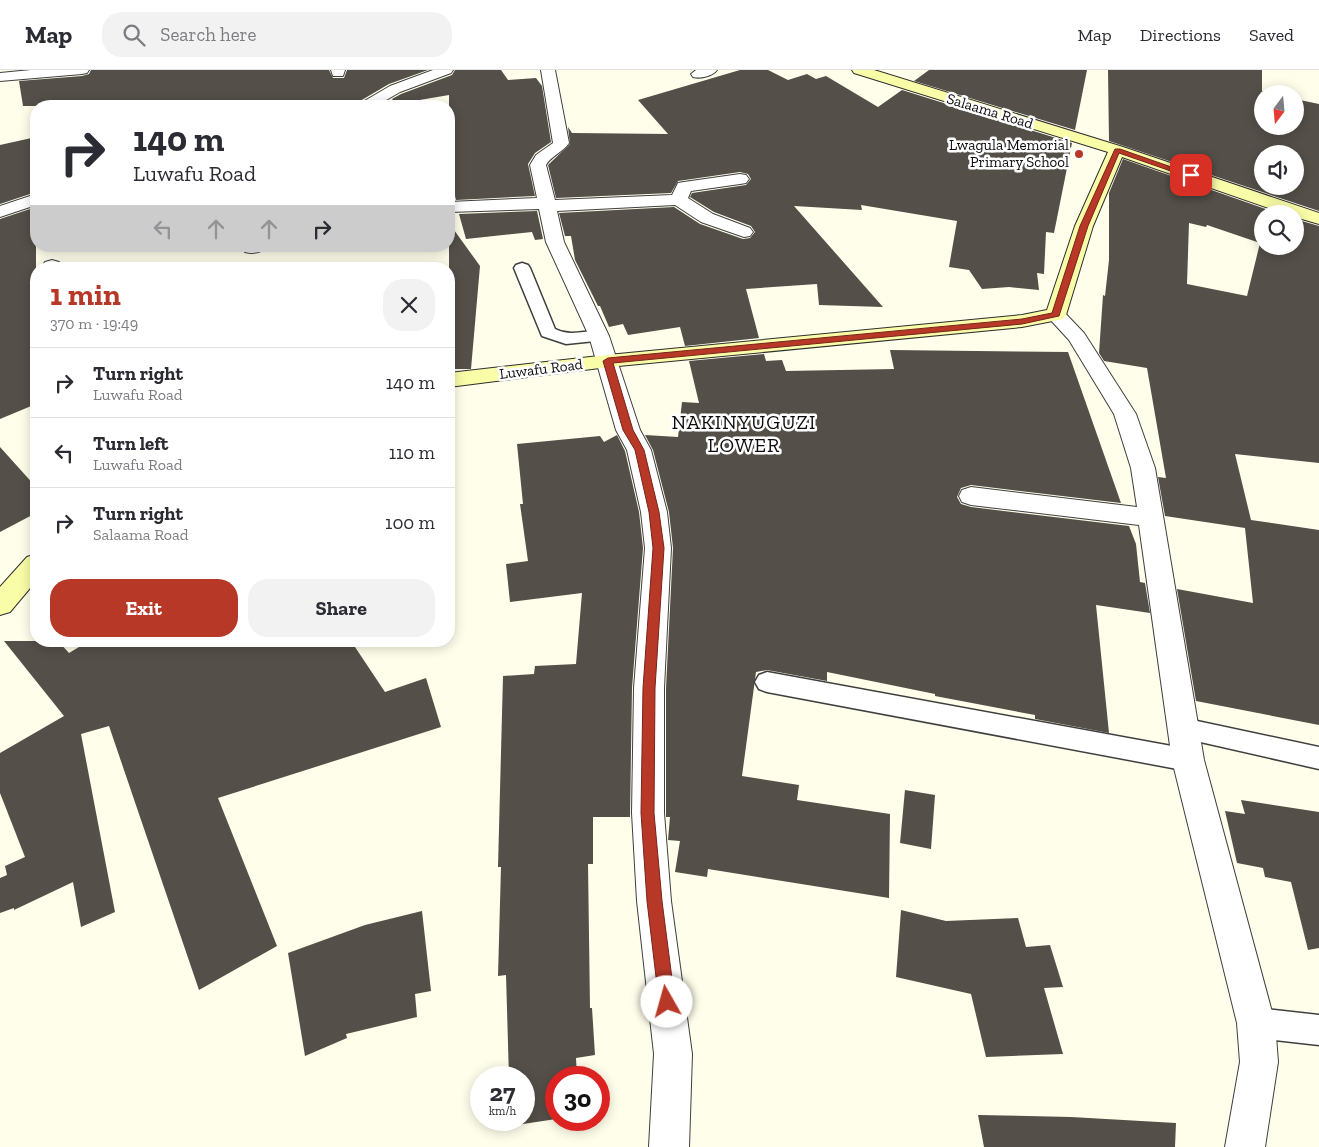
<!DOCTYPE html>
<html lang="en">
<head>
<meta charset="utf-8">
<style>
  body { margin:0; font-family:"Zilla Slab",serif; background:#f2f2f3; color:#2b2b33; height:100vh; display:flex; flex-direction:column; font-size:19px; white-space:nowrap }
  * { box-sizing:border-box; margin:0 }
  p { font-size:16px; color:#7c7c81 }
  .icon { flex:none; width:28px; height:28px; fill:none; stroke:currentColor; stroke-width:2; stroke-linecap:round; stroke-linejoin:round }
  .map { position:relative; flex:1; overflow:hidden }
  .drawer { position:absolute; left:30px; top:192px; width:425px; height:385px; display:flex; flex-direction:column; background:#fff; border-radius:20px; box-shadow:0 2px 12px #0003 }
  .drawer>* { flex:none }
  .banner { position:absolute; left:30px; top:30px; width:425px; height:152px; border-radius:20px; box-shadow:0 2px 12px #0003; background:#fff; color:#2b2b33; overflow:hidden }
  .needle { width:32px; rotate:196deg }
  .fabs { position:absolute; left:1254px; top:15px; display:grid; gap:10px }
  .fabs a { display:grid; place-items:center; width:50px; height:50px; border-radius:50%; background:#fff; box-shadow:0 2px 12px #0003; font-size:25px }
  .speed { position:absolute; left:470px; top:996px; display:flex; gap:10px; font-size:25px; font-weight:700; text-align:center }
  .speed>* { display:grid; place-content:center; width:65px; height:65px; border-radius:50%; background:#fff; box-shadow:0 2px 12px #0003; line-height:1 }
  .speed small { font-size:12px; font-weight:400 }
  .speed .limit { border:8px solid #d22; background:#fff; color:#111 }
  .pin { position:absolute; display:grid; place-items:center; width:42px; height:42px; color:#fff; margin:-21px; border-radius:10px; box-shadow:0 2px 8px #0006 }
  .me { position:absolute; width:55px; margin:-28px; rotate:353deg; stroke-linejoin:round; filter:drop-shadow(0 0 4px #0008) }
  .turn { display:flex; align-items:center; gap:18px; height:105px; padding:0 20px; font-size:22px }
  .turn .icon { width:65px; height:65px; stroke-width:2.5 }
  .turn b { display:block; font-size:35px; line-height:42px }
  .lanes { display:flex; align-items:center; height:48px; padding:0 20px; background:#0003; justify-content:center; gap:25px; direction:ltr }
  .lanes .off { opacity:.35 }
  .round { display:grid; place-items:center; flex:none; width:52px; height:52px; border-radius:20px; background:#f2f2f3 }
  .summary { display:flex; align-items:center; justify-content:space-between; height:85px; padding:0 20px }
  h1 { font-size:30px; font-weight:700; line-height:38px; color:#b83828 }
  .cta { display:flex; gap:10px; margin-top:auto; padding:10px 20px }
  .cta a { flex:1; height:58px; border-radius:20px; background:#b83828; color:#fff; font-size:20px; font-weight:700; line-height:58px; text-align:center }
  .cta a+a { background:#f2f2f3; color:#2b2b33 }
  ul { padding:0; list-style:none }
  li { display:flex; align-items:center; gap:15px; height:70px; padding:0 20px; border-top:1px solid #e1e1e2 }
  li div { flex:1 }
  li b { display:block; font-size:19px }
  li em { font-style:normal }
  header { display:flex; align-items:center; gap:30px; box-sizing:border-box; height:70px; padding:0 25px; background:#fff; border-bottom:1px solid #e1e1e2 }
  header strong { font-size:24px }
  nav { display:flex; gap:28px; margin-inline-start:auto; font-size:18px }
  .search { width:350px; height:45px; background:#f2f2f3; display:flex; align-items:center; gap:12px; box-sizing:border-box; padding:0 18px; border-radius:20px; color:#7c7c81; font-size:19px }
  .map>svg:first-child { display:block }
  .building { fill:#544f48; fill-rule:evenodd }
  .lines { fill:none; stroke-linecap:round; stroke-linejoin:round }
  .lane-casing { stroke:#3f3f3f; stroke-width:3 }
  .street-casing { stroke:#3f3f3f; stroke-width:2 }
  .secondary-casing { stroke:#2e2e2e; stroke-width:2 }
  .lane { fill:#fff; fill-rule:evenodd }
  .street { fill:#fff; fill-rule:evenodd }
  .secondary { fill:#f9fda8; fill-rule:evenodd }
  .route { fill:#b83828; stroke:#78241a }
  .poi-dot { fill:#b83828; stroke:#fff; stroke-width:2 }
  .labels { text-anchor:middle; dominant-baseline:central; stroke-width:5; stroke-linejoin:round; paint-order:stroke }
  .far-street-label { font-size:15px; fill:#0c0c0c; stroke:#fff }
  .far-poi-label { font-size:15px; fill:#0c0c0c; stroke:#fff; text-anchor:end }
  .quarter-label { font-size:20px; letter-spacing:1px; fill:#0c0c0c; stroke:#fff }
</style>
</head>
<body>
<header>
<strong>Map</strong>
<div class="search"><svg class="icon" aria-label="search" viewBox="0 0 24 24"><circle cx="10" cy="10" r="6"/><path d="M15 15l6 6"/></svg>Search here</div>
<nav><a>Map</a><a>Directions</a><a>Saved</a></nav>
</header>
<div class="map">
<svg width="1319" height="1077" viewBox="0 0 1319 1077">
  <rect width="100%" height="100%" fill="#fffeeb"/>
  <!-- building -->
  <g class="building">
    <polygon points="91,0 329,0 333,8 344,8 347,0 428,0 389,14 360,31 356,36 23,36 19,11 82,6 89,4"/>
    <polygon points="455,0 501,0 508,10 536,8 542,16 551,72 535,83 528,94 535,126 456,130 449,103 449,25 396,34 392,29 401,24 452,5"/>
    <polygon points="740,0 768,0 788,10 807,4 816,9 826,6 878,37 902,20 1072,73 1054,163 1046,162 1044,204 1037,203 1039,220 1009,217 982,219 969,200 949,197 957,151 861,135 862,140 794,136 883,237 819,235 817,214 746,219 759,268 685,276 680,257 628,265 623,254 609,257 600,236 598,236 575,190 571,166 565,166 559,143 674,137 700,154 743,169 750,168 755,162 751,156 714,142 690,127 692,123 746,115 751,109 748,104 740,102 678,111 671,123 556,128 548,95 570,74 568,57 572,63 668,64 638,30"/>
    <polygon points="929,0 1087,0 1075,60 914,11"/>
    <path d="M1108,0H1262V21L1274,24H1262V56H1295V29L1319,34V141L1109,71ZM1262,84H1295V116H1262Z"/>
    <polygon points="36,67 36,122 0,134 0,75"/>
    <path d="M1123,89L1280,144H1262V176H1295V149L1319,156V393L1235,384L1251,450L1319,460V655L1196,631L1177,519L1253,533L1245,458L1165,446L1158,407L1166,408L1147,298L1104,291L1099,283L1103,225L1105,226L1109,190V123ZM1189,153L1206,157L1207,155L1260,173L1247,226L1187,214Z"/>
    <polygon points="36,137 36,334 0,349 0,149"/>
    <polygon points="537,141 543,169 535,170 532,162 466,169 459,144"/>
    <polygon points="449,153 480,196 471,299 449,299"/>
    <polygon points="890,280 1068,282 1121,433 971,415 961,418 957,427 961,434 971,437 1129,456 1136,474 1140,512 1145,513 1150,543 1096,535 1109,663 1035,649 1035,645 935,626 935,624 827,602 827,611 767,600 756,602 742,706 799,715 797,730 890,744 889,828 708,799 707,807 675,802 680,771 668,770 670,747 666,747 666,618 673,478 669,442 653,380 645,365 678,367 682,332 699,333 689,291 764,284 766,291 782,290 786,301 894,299"/>
    <polygon points="617,365 625,381 639,442 643,478 632,618 630,747 593,747 593,794 588,794 590,938 592,938 595,985 576,988 577,1008 556,1008 556,1049 510,1056 510,1050 524,1050 524,1008 509,1008 506,905 498,906 501,797 498,797 503,606 534,604 535,596 576,594 582,523 510,532 506,494 528,491 520,434 523,434 517,374 600,366 604,372"/>
    <polygon points="0,377 36,417 36,443 0,462"/>
    <polygon points="4,571 58,571 69,583 89,571 351,571 385,622 426,608 441,657 218,728 277,876 199,920 109,656 81,664 115,842 81,857 73,812 14,840 14,838 0,843 0,808 7,805 5,796 25,787 0,723 0,683 64,646"/>
    <polygon points="905,720 935,725 931,779 900,773"/>
    <polygon points="1241,730 1319,742 1319,878 1308,880 1291,812 1265,807 1263,798 1237,793 1225,741 1245,744"/>
    <polygon points="901,840 946,851 1018,848 1026,877 1050,875 1063,917 1044,918 1063,984 986,987 971,924 896,907"/>
    <polygon points="422,841 431,921 415,924 417,947 346,964 347,968 305,986 288,883 365,855"/>
    <polygon points="978,1045 1071,1047 1176,1053 1175,1077 984,1077"/>
  </g>
  <g class="lines">
    <defs>
      <g id="lane">
        <path d="M522,193L528,195L530,198L555,259C572,268 588,258 605,262L608,266L605,270L566,274L542,266L514,198L516,195Z"/>
        <polygon points="767,602 1188,679 1197,682 1201,690 1197,698 1188,701 767,622 759,619 755,612 759,605"/>
        <polygon points="1183,648 1319,677 1319,699 1174,666 1171,659 1174,652"/>
        <polygon points="1256,938 1319,945 1319,975 1256,968 1245,964 1241,953 1245,942"/>
      </g>
      <g id="street">
        <polygon points="31,0 89,0 87,3 82,4 0,11 0,3"/>
        <polygon points="331,0 345,0 343,6 333,6"/>
        <polygon points="433,0 453,0 451,3 400,22 376,36 358,36 361,33 390,16"/>
        <path d="M541,0H555L569,73C563,82 551,86 546,95L555,130L672,125L678,113L684,112L740,104L746,105L749,109L746,113L740,114L691,121L688,128L713,144L750,158L753,162L750,166L744,167L701,152L675,135L557,141L564,172L609,266L640,360L651,380L667,442L671,478L664,618V743L671,831L692,984L689,1077H649L654,984L637,831L632,743L634,618L645,478L641,442L627,380L616,360L589,266L546,172L539,139L449,142V132L537,128L530,95L536,85L553,73Z"/>
        <path d="M696,0H717C713,6 700,9 693,7L691,4Z"/>
        <polygon points="36,124 36,135 0,147 0,136"/>
        <path d="M244,176H267C262,183 253,184 245,182L243,178Z"/>
        <polygon points="52,190 59,192 62,196 61,199 41,199 45,192"/>
        <polygon points="1056,239 1063,241 1084,263 1136,344 1155,398 1204,690 1275,953 1278,992 1265,1077 1225,1077 1240,992 1237,953 1172,690 1139,455 971,435 962,432 959,426 962,420 971,417 1137,437 1131,398 1114,344 1069,270 1046,245 1049,241"/>
      </g>
      <g id="secondary">
        <polygon points="852,0 874,0 1123,77 1319,143 1319,154 1295,147 1295,144 1286,144 1122,87 1093,156 1066,245 1063,249 1022,257 608,297 449,317 449,303 608,285 1022,245 1047,240 1075,156 1108,82 854,3"/>
        <polygon points="36,484 36,511 10,542 0,545 0,517 27,487"/>
      </g>
    </defs>
    <!-- lane casing -->
    <use href="#lane" class="lane-casing"/>
    <!-- street casing -->
    <use href="#street" class="street-casing"/>
    <!-- secondary casing -->
    <use href="#secondary" class="secondary-casing"/>
    <!-- lane -->
    <use href="#lane" class="lane"/>
    <!-- street -->
    <use href="#street" class="street"/>
    <!-- secondary -->
    <use href="#secondary" class="secondary"/>
  </g>
  <!-- route -->
  <polygon class="route" points="1115,79 1120,79 1194,105 1188,107 1119,83 1088,156 1059,246 1022,254 613,293 633,360 644,380 659,442 664,478 655,618 654,743 662,831 675,932 672,938 667,940 662,938 659,932 647,831 641,743 643,618 653,478 649,442 635,380 623,360 603,291 608,288 1022,249 1052,243 1080,156"/>
  <!-- markers -->
  <circle class="poi-dot" cx="1079" cy="84" r="5"/>
  <g class="labels">
    <!-- far-street labels -->
    <g class="far-street-label">
      <text transform="translate(990 41) rotate(17)">Salaama Road</text>
      <text transform="translate(541 299) rotate(-7)">Luwafu Road</text>
    </g>
    <!-- far-poi labels -->
    <g class="far-poi-label">
      <text x="1069" y="75">Lwagula Memorial<tspan x="1069" dy="17">Primary School</tspan></text>
    </g>
    <!-- quarter labels -->
    <g class="quarter-label">
      <text x="744" y="352">NAKINYUGUZI<tspan x="744" dy="23">LOWER</tspan></text>
    </g>
  </g>
</svg>
<div class="fabs">
<a><svg class="needle" viewBox="-14 -14 28 28"><path d="M0-13l5 13h-10z" fill="#e53935"/><path d="M0 13l5-13h-10z" fill="#7c7c81"/></svg></a>
<a><svg class="icon" aria-label="sound" viewBox="0 0 24 24"><path d="M4 9h4l5-4v14l-5-4H4zM17 9q2 3 0 6"/></svg></a>
<a><svg class="icon" aria-label="search" viewBox="0 0 24 24"><circle cx="10" cy="10" r="6"/><path d="M15 15l6 6"/></svg></a>
</div>
<div class="speed"><div>27<small>km/h</small></div><div class="limit">30</div></div>
<div class="pin" style="left:1191px;top:105px;background:#d93025"><svg class="icon" aria-label="arrive" viewBox="0 0 24 24"><path d="M6 21V4h12l-3 4 3 4H6"/></svg></div>
<svg class="me" style="left:667px;top:932px" viewBox="-20 -20 40 40"><circle r="19" fill="#fff"/><path d="M0-13L10 11 0 6-10 11z" fill="#b83828"/></svg>
<div class="banner">
<div class="turn"><svg class="icon" aria-label="right" viewBox="0 0 24 24"><path d="M7 20v-9h11M14 6l5 5-5 5"/></svg><div><b>140 m</b>Luwafu Road</div></div>
<div class="lanes"><svg class="icon off" aria-label="left" viewBox="0 0 24 24"><path d="M17 20v-9H6M10 6l-5 5 5 5"/></svg><svg class="icon off" aria-label="ahead" viewBox="0 0 24 24"><path d="M12 20V5M6 11l6-6 6 6"/></svg><svg class="icon off" aria-label="ahead" viewBox="0 0 24 24"><path d="M12 20V5M6 11l6-6 6 6"/></svg><svg class="icon" aria-label="right" viewBox="0 0 24 24"><path d="M7 20v-9h11M14 6l5 5-5 5"/></svg></div>
</div>
<section class="drawer">
<div class="summary"><div><h1>1 min</h1><p>370 m · 19:49</p></div><a class="round"><svg class="icon" aria-label="close" viewBox="0 0 24 24"><path d="M6 6l12 12M18 6L6 18"/></svg></a></div>
<ul>
<li><svg class="icon" aria-label="right" viewBox="0 0 24 24"><path d="M7 20v-9h11M14 6l5 5-5 5"/></svg><div><b>Turn right</b><p>Luwafu Road</p></div><em>140 m</em></li>
<li><svg class="icon" aria-label="left" viewBox="0 0 24 24"><path d="M17 20v-9H6M10 6l-5 5 5 5"/></svg><div><b>Turn left</b><p>Luwafu Road</p></div><em>110 m</em></li>
<li><svg class="icon" aria-label="right" viewBox="0 0 24 24"><path d="M7 20v-9h11M14 6l5 5-5 5"/></svg><div><b>Turn right</b><p>Salaama Road</p></div><em>100 m</em></li>
</ul>
<div class="cta"><a>Exit</a><a>Share</a></div>
</section>
</div>
</body>
</html>
